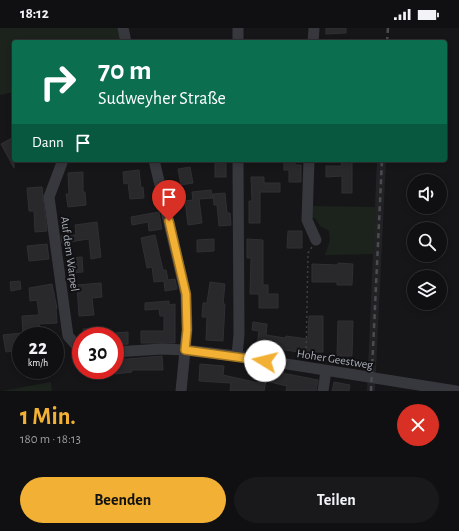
<!DOCTYPE html>
<html lang="de">
<head>
<meta charset="utf-8">
<style>
  body { margin:0; font-family:"Alegreya Sans",sans-serif; background:#19191b; color:#f1f3f6; height:100vh; display:flex; flex-direction:column; font-size:15px; white-space:nowrap }
  * { box-sizing:border-box; margin:0 }
  p { font-size:13px; color:#9c9d9f }
  .icon { flex:none; width:22px; height:22px; fill:none; stroke:currentColor; stroke-width:2; stroke-linecap:round; stroke-linejoin:round }
  .map { position:relative; height:363px; overflow:hidden }
  .sheet { display:flex; flex-direction:column; background:#101012; flex:1 }
  .sheet>* { flex:none }
  .hud { position:absolute; left:12px; top:12px; width:435px; height:122px; border-radius:4px; box-shadow:0 2px 6px #0003,0 0 0 1px #303032; background:#0b6e4f; color:#fff; overflow:hidden }
  .controls { position:absolute; left:407px; top:146px; display:grid; gap:8px }
  .controls a { display:grid; place-items:center; width:40px; height:40px; border-radius:50%; background:#101012; box-shadow:0 2px 6px #0003,0 0 0 1px #303032; font-size:20px }
  .speed { position:absolute; left:12px; top:299px; display:flex; gap:8px; font-size:20px; font-weight:700; text-align:center }
  .speed>* { display:grid; place-content:center; width:52px; height:52px; border-radius:50%; background:#101012; box-shadow:0 2px 6px #0003,0 0 0 1px #303032; line-height:1 }
  .speed small { font-size:10px; font-weight:400 }
  .speed .limit { border:6px solid #d22; background:#fff; color:#111 }
  .pin { position:absolute; display:grid; place-items:center; width:34px; height:34px; color:#fff; margin:-41px -17px; border-radius:50% 50% 50% 0; rotate:-45deg; box-shadow:0 0 4px #0007 }
  .pin .icon { rotate:45deg }
  .me { position:absolute; width:44px; margin:-22px; rotate:279deg; stroke-linejoin:round; filter:drop-shadow(0 0 3px #0008) }
  .turn { display:flex; align-items:center; gap:14px; height:84px; padding:0 20px; font-size:18px }
  .turn .icon { width:52px; height:52px; stroke-width:2.5 }
  .turn b { display:block; font-size:28px; line-height:34px }
  .then { display:flex; align-items:center; height:38px; padding:0 20px; background:#0003; gap:8px; font-size:15px }
  .round { display:grid; place-items:center; flex:none; width:42px; height:42px; border-radius:21px; background:#19191b }
  .headline { display:flex; align-items:center; justify-content:space-between; height:68px; padding:0 20px }
  h1 { font-size:24px; font-weight:700; line-height:30px; color:#f2b134 }
  .button { display:flex; gap:8px; margin-top:auto; padding:8px 20px }
  .button a { flex:1; height:46px; border-radius:24px; background:#f2b134; color:#111; font-size:16px; font-weight:700; line-height:46px; text-align:center }
  .button a+a { background:#19191b; color:#f1f3f6 }
  .status { display:flex; justify-content:space-between; align-items:center; height:28px; padding:0 20px; background:#101012; direction:ltr }
  .status svg { height:11px; fill:currentColor }
  .map>svg:first-child { display:block }
  .built { fill:#222225 }
  .green { fill:#1c231d }
  .building { fill:#29292c; stroke:#303034 }
  .lines { fill:none; stroke-linecap:round; stroke-linejoin:round }
  .path { stroke:#3d3f44; stroke-width:1.5; stroke-dasharray:2 3; stroke-linecap:butt }
  .minor { stroke:#37383d; stroke-width:11 }
  .rail { stroke:#4a4c52; stroke-width:2.5; stroke-dasharray:5 4; stroke-linecap:butt }
  .route-casing { stroke:#9d7322; stroke-width:10 }
  .route { stroke:#f2b134; stroke-width:7 }
  .labels { text-anchor:middle; dominant-baseline:central; stroke-width:4; stroke-linejoin:round; paint-order:stroke }
  .street-label { font-size:12px; fill:#a8adb8; stroke:#111113 }
</style>
</head>
<body>
<div class="status"><b>18:12</b><svg viewBox="0 0 49 12"><path d="M0 12V9h3v3zM5 12V6h3v6zM10 12V3h3v9zM15 12V0h3v12zM26 1h20v11H26zM47 4h2v5h-2z"/></svg></div>
<div class="map">
<svg width="459" height="363" viewBox="0 0 459 363">
  <rect width="100%" height="100%" fill="#161618"/>
  <!-- built -->
  <polygon class="built" points="377,132 386,132 375,363 367,363"/>
  <!-- green -->
  <g class="green">
    <polygon points="0,0 118,0 121,14 14,14 14,64 0,67"/>
    <polygon points="311,178 376,179 374,226 325,227 330,212 329,203 320,198 315,190 311,190"/>
    <polygon points="51,354 52,363 2,363"/>
  </g>
  <!-- building -->
  <g class="building">
    <polygon points="326,0 346,0 346,5 326,6"/>
    <polygon points="14,109 14,140 1,116"/>
    <polygon points="284,132 295,132 295,137 301,137 301,154 289,154 289,142 284,142"/>
    <polygon points="352,134 352,165 342,165 342,148 326,149 326,138 342,138 341,135"/>
    <rect x="215" y="135" width="11" height="14"/>
    <polygon points="190,139 193,155 181,157 178,141"/>
    <polygon points="139,142 141,160 143,159 144,170 130,171 128,155 124,156 123,144"/>
    <polygon points="83,144 83,164 85,164 86,177 68,179 66,166 69,166 68,145"/>
    <polygon points="251,149 264,149 264,155 280,155 280,164 260,164 260,195 249,195 249,173 252,173"/>
    <polygon points="42,159 47,203 35,204 34,183 29,183 27,160"/>
    <polygon points="211,162 213,170 199,171 202,195 188,197 185,173 193,172 192,164"/>
    <polygon points="225,165 227,185 230,185 231,197 219,198 217,177 214,177 213,166"/>
    <polygon points="159,184 162,201 149,203 148,194 132,197 131,189"/>
    <polygon points="97,194 101,229 91,231 89,211 62,215 61,208 76,207 75,197"/>
    <polygon points="288,203 302,203 302,220 287,220"/>
    <polygon points="155,207 163,242 166,242 168,252 175,251 177,261 165,263 164,253 154,254 152,239 147,240 141,210"/>
    <polygon points="214,211 214,223 197,224 197,212"/>
    <polygon points="247,211 263,212 263,257 268,257 268,266 278,266 278,280 259,280 259,266 250,266 251,230 247,230"/>
    <polygon points="47,216 49,231 29,233 27,218"/>
    <polygon points="82,229 83,244 72,245 70,230"/>
    <polygon points="338,235 353,236 352,257 337,257 337,254 312,254 312,236 338,237"/>
    <polygon points="20,253 21,261 11,263 10,254"/>
    <polygon points="210,254 225,256 223,276 225,276 223,313 206,312 207,289 202,289 203,275 207,275"/>
    <polygon points="101,255 102,269 92,270 94,287 79,288 77,257"/>
    <polygon points="52,256 57,280 56,281 57,295 39,296 40,308 23,308 22,288 39,287 37,272 30,273 29,260"/>
    <polygon points="169,273 169,277 175,276 175,315 141,315 141,303 164,303 164,288 160,288 159,281 145,282 145,275"/>
    <polygon points="309,288 323,288 323,324 299,324 257,318 259,303 252,302 253,294 267,296 266,307 285,310 286,308 308,311"/>
    <polygon points="338,293 353,293 352,328 337,328"/>
    <polygon points="83,301 98,301 99,308 84,308"/>
    <polygon points="128,304 128,316 115,317 115,305"/>
    <polygon points="21,305 21,322 6,324 3,307"/>
    <polygon points="162,328 163,342 131,342 132,344 115,346 115,332"/>
    <polygon points="200,336 224,338 223,347 259,355 262,341 318,352 316,363 286,363 287,358 266,353 264,363 230,363 231,355 199,353"/>
    <polygon points="334,354 350,357 349,363 332,363"/>
  </g>
  <g class="lines">
    <!-- path -->
    <polyline class="path" points="306,330 308,225 312,219"/>
    <!-- minor -->
    <g class="minor">
      <polyline points="123,0 126,14"/>
      <polyline points="238,0 238,14"/>
      <polyline points="313,14 314,0"/>
      <polyline points="63,132 49,169 68,308 78,319 81,320"/>
      <polyline points="154,132 186,267 187,302 181,363"/>
      <polyline points="309,132 307,192 316,212"/>
      <polyline points="115,324 162,321 185,322 237,328 456,363"/>
      <polyline points="237,328 239,306 238,132"/>
      <polyline points="323,363 326,343"/>
    </g>
    <!-- rail -->
    <g class="rail">
      <polyline points="387,14 388,0"/>
      <polyline points="371,363 382,132"/>
    </g>
  </g>
  <g class="lines">
    <defs>
      <polyline id="route" points="169,193 186,266 187,302 185,322 265,333"/>
    </defs>
    <!-- route casing -->
    <use href="#route" class="route-casing"/>
    <!-- route -->
    <use href="#route" class="route"/>
  </g>
  <g class="labels">
    <!-- street labels -->
    <g class="street-label">
      <text transform="translate(70 226) rotate(82)">Auf dem Warpel</text>
      <text transform="translate(335 331) rotate(9)">Hoher Geestweg</text>
    </g>
  </g>
</svg>
<div class="controls">
<a><svg class="icon" aria-label="sound" viewBox="0 0 24 24"><path d="M4 9h4l5-4v14l-5-4H4zM17 9q2 3 0 6"/></svg></a>
<a><svg class="icon" aria-label="search" viewBox="0 0 24 24"><circle cx="10" cy="10" r="6"/><path d="M15 15l6 6"/></svg></a>
<a><svg class="icon" aria-label="layers" viewBox="0 0 24 24"><path d="M12 4l9 5-9 5-9-5zM3 14l9 5 9-5"/></svg></a>
</div>
<div class="speed"><div>22<small>km/h</small></div><div class="limit">30</div></div>
<div class="pin" style="left:169px;top:193px;background:#d93025"><svg class="icon" aria-label="arrive" viewBox="0 0 24 24"><path d="M6 21V4h12l-3 4 3 4H6"/></svg></div>
<svg class="me" style="left:265px;top:333px" viewBox="-20 -20 40 40"><circle r="19" fill="#fff"/><path d="M0-13L10 11 0 6-10 11z" fill="#f2b134"/></svg>
<div class="hud">
<div class="turn"><svg class="icon" aria-label="right" viewBox="0 0 24 24"><path d="M7 20v-9h11M14 6l5 5-5 5"/></svg><div><b>70 m</b>Sudweyher Straße</div></div>
<div class="then">Dann<svg class="icon" aria-label="arrive" viewBox="0 0 24 24"><path d="M6 21V4h12l-3 4 3 4H6"/></svg></div>
</div>
</div>
<section class="sheet">
<div class="headline"><div><h1>1 Min.</h1><p>180 m · 18:13</p></div><a class="round" style="background:#d93025;color:#fff"><svg class="icon" aria-label="close" viewBox="0 0 24 24"><path d="M6 6l12 12M18 6L6 18"/></svg></a></div>
<div class="button"><a>Beenden</a><a>Teilen</a></div>
</section>
</body>
</html>
